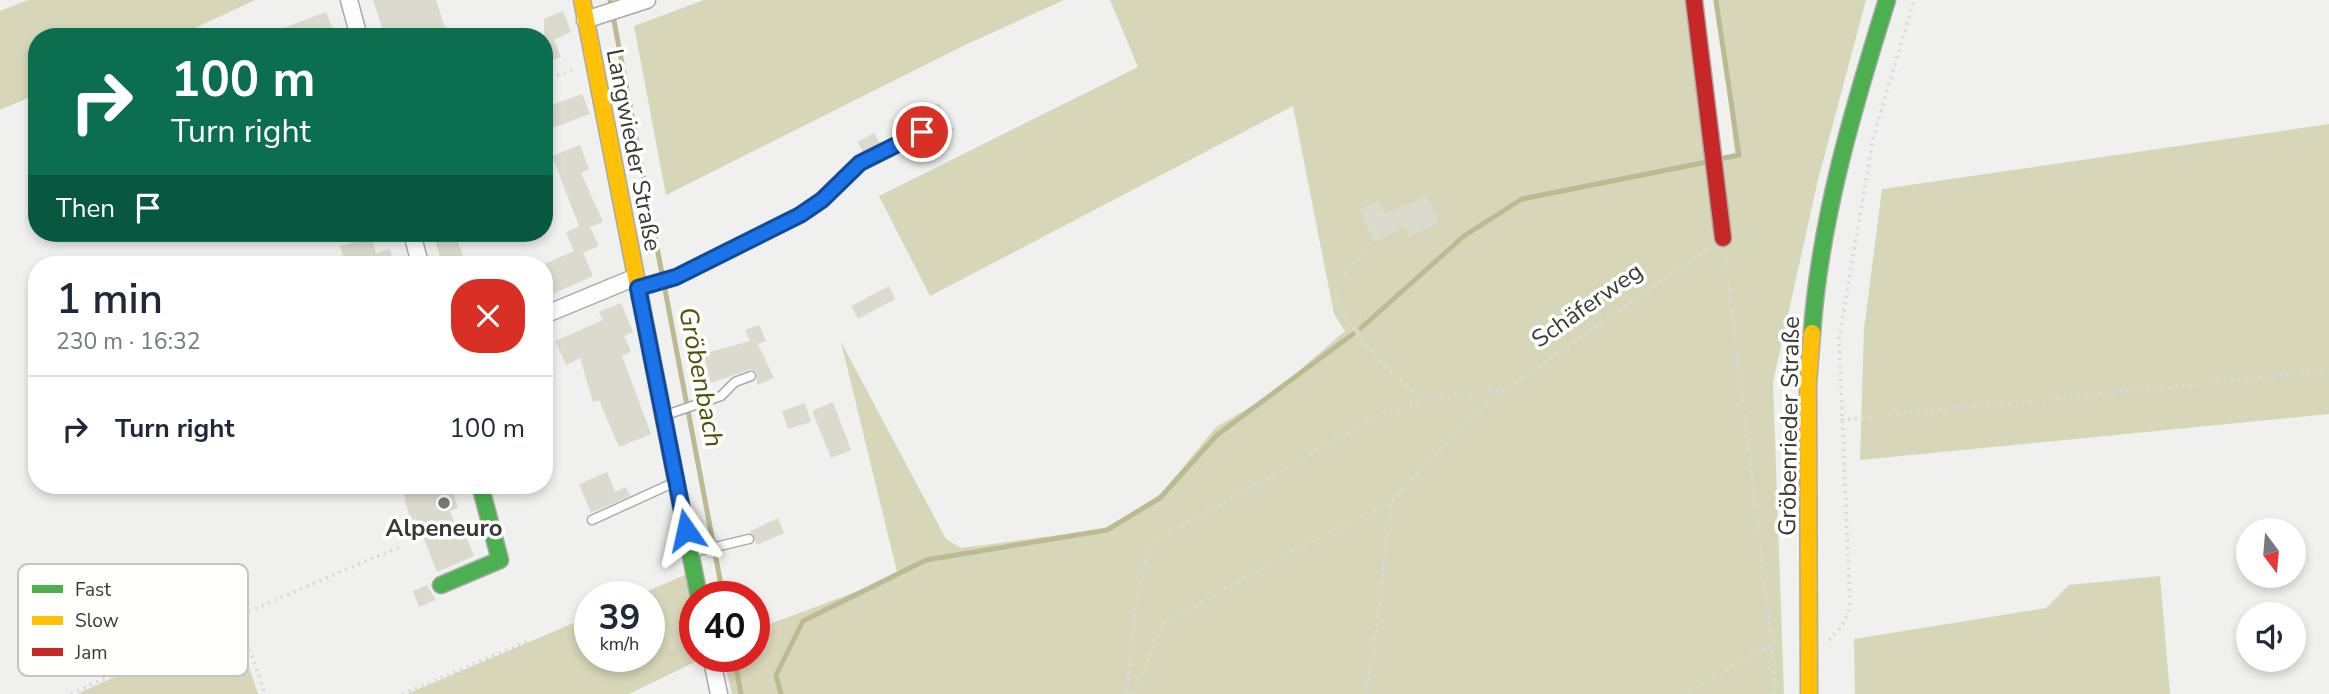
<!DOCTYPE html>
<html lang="en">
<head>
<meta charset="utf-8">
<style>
  body { margin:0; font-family:"Nunito Sans",sans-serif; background:#f6f6f7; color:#1f2937; height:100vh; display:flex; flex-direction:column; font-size:26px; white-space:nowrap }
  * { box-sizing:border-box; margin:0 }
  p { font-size:23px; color:#747a83 }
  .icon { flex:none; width:38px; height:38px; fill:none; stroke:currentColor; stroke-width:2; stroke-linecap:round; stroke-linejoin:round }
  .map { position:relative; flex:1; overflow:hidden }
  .side { position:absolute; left:28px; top:256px; width:525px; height:238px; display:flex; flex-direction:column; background:#fff; border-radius:28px; box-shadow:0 4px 10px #0003 }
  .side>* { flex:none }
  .banner { position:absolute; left:28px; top:28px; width:525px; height:214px; border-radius:28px; box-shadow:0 4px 10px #0003; background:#0b6e4f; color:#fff; overflow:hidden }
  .needle { width:46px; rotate:164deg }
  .buttons { position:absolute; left:2236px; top:518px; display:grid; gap:14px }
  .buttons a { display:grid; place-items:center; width:70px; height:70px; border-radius:50%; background:#fff; box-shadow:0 4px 10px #0003; font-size:35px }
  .speed { position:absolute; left:574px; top:581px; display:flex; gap:14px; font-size:35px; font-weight:700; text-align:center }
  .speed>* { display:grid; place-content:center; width:91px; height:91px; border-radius:50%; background:#fff; box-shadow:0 4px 10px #0003; line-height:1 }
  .speed small { font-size:18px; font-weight:400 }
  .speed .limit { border:10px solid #d22; background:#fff; color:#111 }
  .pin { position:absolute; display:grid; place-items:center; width:60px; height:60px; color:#fff; margin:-30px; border:4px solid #fff; border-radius:50%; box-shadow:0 2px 7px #0007 }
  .me { position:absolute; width:77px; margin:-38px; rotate:349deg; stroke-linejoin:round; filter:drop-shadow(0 0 5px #0008) }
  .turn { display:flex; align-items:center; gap:24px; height:147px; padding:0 28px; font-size:32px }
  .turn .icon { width:91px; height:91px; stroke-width:2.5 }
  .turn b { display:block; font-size:49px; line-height:60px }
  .then { display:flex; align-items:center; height:66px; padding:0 28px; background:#0003; gap:14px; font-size:26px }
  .round { display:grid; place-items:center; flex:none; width:74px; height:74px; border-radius:28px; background:#f6f6f7 }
  .headline { display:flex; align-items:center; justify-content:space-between; height:119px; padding:0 28px }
  h1 { font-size:42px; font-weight:600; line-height:52px }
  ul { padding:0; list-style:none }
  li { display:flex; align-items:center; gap:21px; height:105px; padding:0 28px; border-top:2px solid #e0e1e3 }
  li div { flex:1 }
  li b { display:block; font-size:26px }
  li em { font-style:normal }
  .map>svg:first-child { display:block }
  .green { fill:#d7d6b8 }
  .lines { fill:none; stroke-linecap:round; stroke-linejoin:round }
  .stream { stroke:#bcba92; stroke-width:5 }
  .building { fill:#dbdacf }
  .lane-casing { stroke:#aaaaa9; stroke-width:11 }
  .street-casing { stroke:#aaaaa9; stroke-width:19 }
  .fast-casing { stroke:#aaaaa9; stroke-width:19 }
  .slow-casing { stroke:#aaaaa9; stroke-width:19 }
  .jam-casing { stroke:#aaaaa9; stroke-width:19 }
  .path { stroke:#d9d9d8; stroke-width:3.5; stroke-dasharray:2 5; stroke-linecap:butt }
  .lane { stroke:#fdfdfd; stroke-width:8 }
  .street { stroke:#fdfdfd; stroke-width:16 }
  .fast { stroke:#4caf50; stroke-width:16 }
  .slow { stroke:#ffc107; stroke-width:16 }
  .jam { stroke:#c62828; stroke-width:16 }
  .route-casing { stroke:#114b97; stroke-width:18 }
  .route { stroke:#1a73e8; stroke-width:12 }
  .poi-dot { fill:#797978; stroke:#fffffe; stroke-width:2.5 }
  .labels { text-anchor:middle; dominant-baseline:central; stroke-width:7; stroke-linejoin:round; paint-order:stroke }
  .street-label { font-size:24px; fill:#393938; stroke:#fffffe }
  .poi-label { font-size:24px; font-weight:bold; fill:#393938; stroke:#fffffe }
  .water-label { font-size:26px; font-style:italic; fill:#534f08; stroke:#fffffe }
  .key { fill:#fffffe; stroke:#c4c4c3; stroke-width:2 }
  .key-label { font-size:19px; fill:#393938 }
</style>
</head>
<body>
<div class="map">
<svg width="2329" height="694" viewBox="0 0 2329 694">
  <rect width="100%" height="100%" fill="#f0f0ef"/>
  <!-- green -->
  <g class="green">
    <polygon points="28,0 255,0 176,37 37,37 37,94 0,110 0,11"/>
    <polygon points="704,0 1064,0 965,45 666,195 634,26"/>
    <polygon points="1110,0 1690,0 1704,159 1735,155 1717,0 1866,0 1818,180 1773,382 1784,694 732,694 723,656 754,656 754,630 898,576 841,342 946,539 961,548 1105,529 1161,494 1216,427 1271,395 1345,331 1334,314 1293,106 930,296 879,196 1138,67"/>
    <polygon points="2329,124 2329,414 1860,460 1864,329 1882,189"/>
    <polygon points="687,574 695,610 695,656 705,657 629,694 407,694 590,616 590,656 649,656 649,597 634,597"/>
    <polygon points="2160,576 2170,694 1855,694 1854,639 2046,608 2069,585"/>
    <polygon points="234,622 258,694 77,694"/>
  </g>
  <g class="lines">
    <!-- stream -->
    <g class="stream">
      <polyline points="610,0 723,595"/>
      <polyline points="1716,1 1739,155 1719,159"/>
      <polyline points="1361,328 1464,236 1522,199 1707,162"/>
      <polyline points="734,656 741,694"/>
      <polyline points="781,694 776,675 803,621 926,560 1107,530 1160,498 1217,435 1353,334"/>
    </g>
  </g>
  <!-- building -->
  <g class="building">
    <polygon points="373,0 436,0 447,33 438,37 385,37"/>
    <polygon points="563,11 571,32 554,40 561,57 544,64 544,19"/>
    <polygon points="326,12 336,37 264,37 264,35"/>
    <polygon points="582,94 590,114 544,131 544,108"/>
    <polygon points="939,103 954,130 929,143 926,128 920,126 915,116"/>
    <polygon points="874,133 881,145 864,153 857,142"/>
    <polygon points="580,145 589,169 581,173 603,222 590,227 599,246 583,253 593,276 544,298 544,264 574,251 566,232 579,226 552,156"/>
    <polygon points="1426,196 1439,222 1409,237 1405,227 1374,242 1359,209 1379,201 1385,214"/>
    <polygon points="433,233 455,233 465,262 442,264"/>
    <polygon points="372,238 376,253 390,249 394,264 345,264 340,246"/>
    <polygon points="889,286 895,299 858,319 851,306"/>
    <polygon points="621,303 633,332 624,336 631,351 622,356 651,434 619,447 599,400 593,402 580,358 566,365 555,341 603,320 599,312"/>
    <polygon points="759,325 766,341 758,344 774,378 757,385 757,373 751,369 711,383 703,354 750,341 745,330"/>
    <polygon points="833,402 851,450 831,458 812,411"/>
    <polygon points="805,403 811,422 788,429 782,411"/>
    <polygon points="607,472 615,492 626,487 630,496 591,513 579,484"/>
    <polygon points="402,485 451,485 458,508 450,511 460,540 466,537 474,556 437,572 416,519 410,520"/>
    <polygon points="778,518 784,533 757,545 750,531"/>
    <polygon points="427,585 436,600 419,607 413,591"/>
  </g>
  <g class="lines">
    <defs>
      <g id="lane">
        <polyline points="641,287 676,277 800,215 822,200 860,163 921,132"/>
        <polyline points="666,415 721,396 735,382 751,376"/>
        <polyline points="592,520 673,483"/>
        <polyline points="694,552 749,539"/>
        <polyline points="705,597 734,591"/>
      </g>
      <g id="street">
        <polyline points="349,0 359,37"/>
        <polyline points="585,20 647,0"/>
        <polyline points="412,233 420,264"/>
        <polyline points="544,315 636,277"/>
        <polyline points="711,656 719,694"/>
      </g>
      <g id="fast">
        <polyline points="640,297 699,597"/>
        <path d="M1812,333C1820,219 1853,109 1887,0"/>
        <polyline points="441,585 500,560 480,485"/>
      </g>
      <g id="slow">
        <polyline points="582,0 640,297"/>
        <polyline points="1809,694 1808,383 1812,333"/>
      </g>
      <polyline id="jam" points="1694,0 1723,238"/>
    </defs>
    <!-- lane casing -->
    <use href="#lane" class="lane-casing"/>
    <!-- street casing -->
    <use href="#street" class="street-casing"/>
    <!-- fast casing -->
    <use href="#fast" class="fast-casing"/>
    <!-- slow casing -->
    <use href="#slow" class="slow-casing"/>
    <!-- jam casing -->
    <use href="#jam" class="jam-casing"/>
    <!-- path -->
    <g class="path">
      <polyline points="544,80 575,69"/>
      <path d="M1364,252L1336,285C1333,324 1397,377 1424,401L1508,388L1708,248"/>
      <polyline points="1725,254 1772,644 1774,694"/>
      <polyline points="1841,420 2329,371"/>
      <polyline points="238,616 265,694"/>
      <polyline points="1829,640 1843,625 1850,606 1839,339 1873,138 1914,0"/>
      <polyline points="71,694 238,616 401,546"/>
      <polyline points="402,694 528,641"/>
      <polyline points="1127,694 1135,608 1149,544 1380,415 1424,401"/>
      <polyline points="1134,694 1163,624 1290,552 1391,503"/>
      <polyline points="1365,694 1373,657 1391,502 1469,418 1507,389"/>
      <polyline points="1683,694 1772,644"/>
    </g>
    <!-- lane -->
    <use href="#lane" class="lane"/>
    <!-- street -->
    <use href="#street" class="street"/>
    <!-- fast -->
    <use href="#fast" class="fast"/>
    <!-- slow -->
    <use href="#slow" class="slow"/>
    <!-- jam -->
    <use href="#jam" class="jam"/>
  </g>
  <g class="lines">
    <defs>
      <polyline id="route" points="686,530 638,288 676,277 800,215 822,200 860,163 922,132"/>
    </defs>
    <!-- route casing -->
    <use href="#route" class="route-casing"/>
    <!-- route -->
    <use href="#route" class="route"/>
  </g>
  <!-- markers -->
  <circle class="poi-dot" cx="444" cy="503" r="7"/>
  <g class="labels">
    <!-- street labels -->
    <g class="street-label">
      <text transform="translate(634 150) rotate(79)">Langwieder Straße</text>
      <text transform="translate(1587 305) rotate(-35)">Schäferweg</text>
      <text transform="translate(1789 426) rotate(-89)">Gröbenrieder Straße</text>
    </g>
    <!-- poi labels -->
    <g class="poi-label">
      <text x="444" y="528">Alpeneuro</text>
    </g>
    <!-- water labels -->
    <g class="water-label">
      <text transform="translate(701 377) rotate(79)">Gröbenbach</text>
    </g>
  </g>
  <!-- legend -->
  <rect x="18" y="564" width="230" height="112" rx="10" class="key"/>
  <rect x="32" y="585" width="31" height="8" fill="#4caf50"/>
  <rect x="32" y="616" width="31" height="9" fill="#ffc107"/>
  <rect x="32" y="648" width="31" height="8" fill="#c62828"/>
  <g class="key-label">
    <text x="75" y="596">Fast</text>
    <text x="75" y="627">Slow</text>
    <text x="75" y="659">Jam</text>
  </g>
</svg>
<div class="buttons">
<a><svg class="needle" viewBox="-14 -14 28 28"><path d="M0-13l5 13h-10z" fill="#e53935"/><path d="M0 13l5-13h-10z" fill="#747a83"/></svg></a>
<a><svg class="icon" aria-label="sound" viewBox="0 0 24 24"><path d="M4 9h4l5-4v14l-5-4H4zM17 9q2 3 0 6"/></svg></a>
</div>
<div class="speed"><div>39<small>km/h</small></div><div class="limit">40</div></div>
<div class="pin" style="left:922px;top:132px;background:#d93025"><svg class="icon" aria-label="arrive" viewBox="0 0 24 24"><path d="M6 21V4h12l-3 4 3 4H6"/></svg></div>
<svg class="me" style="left:686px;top:530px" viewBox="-20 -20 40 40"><path d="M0-17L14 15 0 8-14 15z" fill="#1a73e8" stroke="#fff" stroke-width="4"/></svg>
<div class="banner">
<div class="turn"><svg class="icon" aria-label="right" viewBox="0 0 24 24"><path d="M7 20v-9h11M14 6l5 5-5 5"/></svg><div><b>100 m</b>Turn right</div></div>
<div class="then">Then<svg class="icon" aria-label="arrive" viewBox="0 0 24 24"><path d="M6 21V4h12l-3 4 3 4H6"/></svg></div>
</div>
<section class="side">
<div class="headline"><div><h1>1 min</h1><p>230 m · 16:32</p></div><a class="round" style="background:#d93025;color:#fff"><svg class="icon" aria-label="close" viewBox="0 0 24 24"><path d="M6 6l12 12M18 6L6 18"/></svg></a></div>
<ul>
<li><svg class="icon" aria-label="right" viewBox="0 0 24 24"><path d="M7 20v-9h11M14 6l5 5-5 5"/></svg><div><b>Turn right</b></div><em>100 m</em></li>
</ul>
</section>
</div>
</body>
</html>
